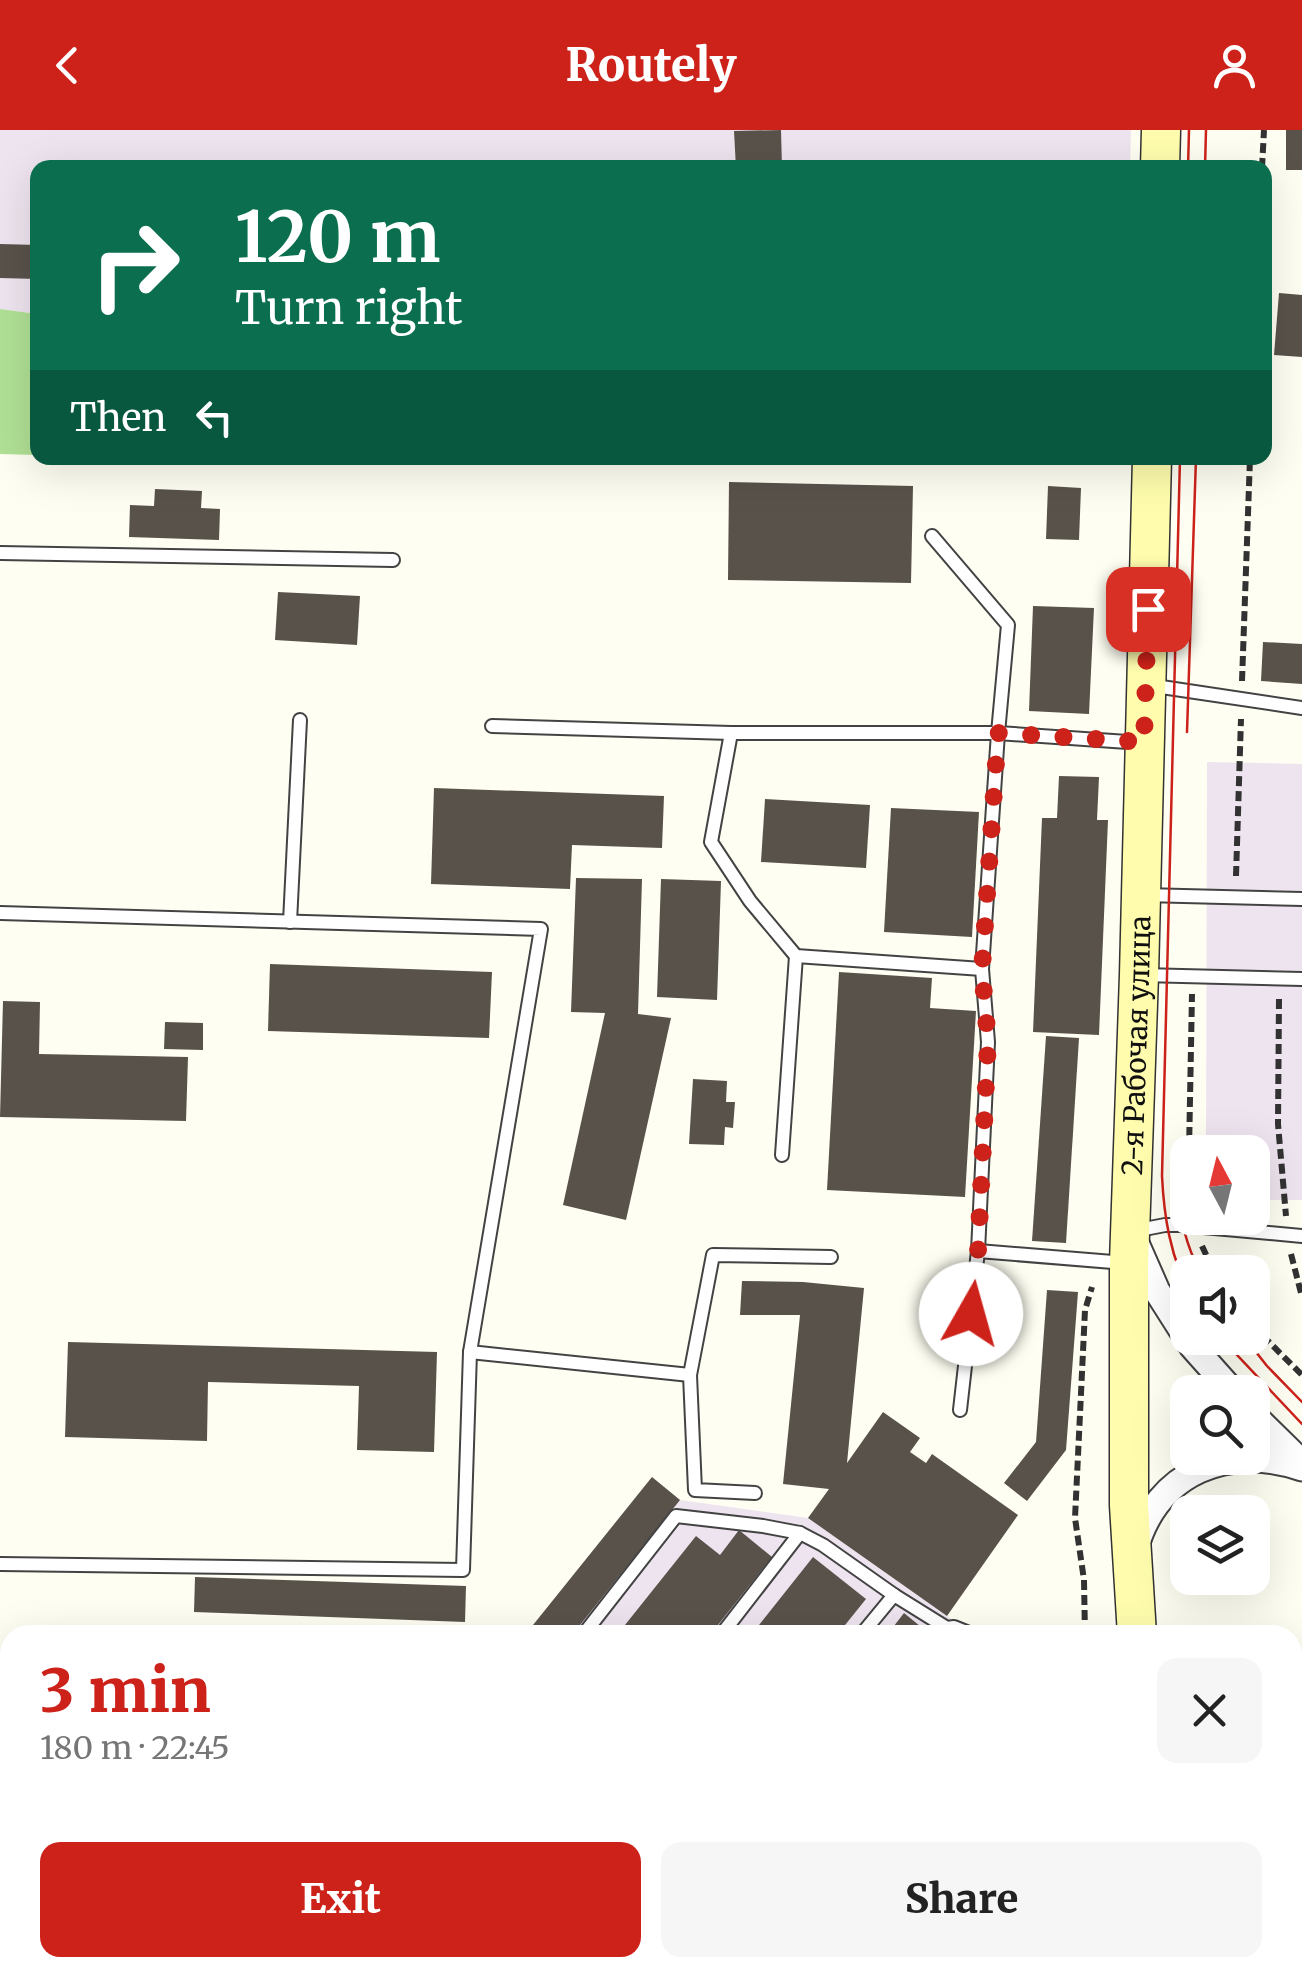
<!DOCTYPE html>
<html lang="en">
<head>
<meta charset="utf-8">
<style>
  body { margin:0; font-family:Merriweather,serif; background:#f6f6f6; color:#222; height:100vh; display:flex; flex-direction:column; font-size:38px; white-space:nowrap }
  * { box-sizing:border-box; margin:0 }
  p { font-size:32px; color:#767676 }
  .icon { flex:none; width:55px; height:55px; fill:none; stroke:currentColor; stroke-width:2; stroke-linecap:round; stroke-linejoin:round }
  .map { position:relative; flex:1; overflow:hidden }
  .drawer { position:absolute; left:0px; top:1495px; width:1302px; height:352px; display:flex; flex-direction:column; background:#fff; border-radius:30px 30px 0 0; box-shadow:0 10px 40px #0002 }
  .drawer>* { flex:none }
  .banner { position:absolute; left:30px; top:30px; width:1242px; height:305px; border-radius:20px; box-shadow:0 10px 40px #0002; background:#0b6e4f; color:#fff; overflow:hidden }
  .needle { width:65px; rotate:353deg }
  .controls { position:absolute; left:1170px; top:1005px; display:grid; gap:20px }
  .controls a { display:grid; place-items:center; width:100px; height:100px; border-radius:20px; background:#fff; box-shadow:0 10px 40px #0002; font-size:50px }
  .pin { position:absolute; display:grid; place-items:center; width:85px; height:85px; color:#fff; margin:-42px; border-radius:20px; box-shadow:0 5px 15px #0006 }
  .me { position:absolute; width:110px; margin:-55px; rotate:7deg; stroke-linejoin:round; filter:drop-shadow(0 0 8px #0008) }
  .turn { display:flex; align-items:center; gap:35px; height:210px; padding:0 40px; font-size:45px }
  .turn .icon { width:130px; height:130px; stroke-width:2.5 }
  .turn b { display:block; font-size:70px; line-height:85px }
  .then { display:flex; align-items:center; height:95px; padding:0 40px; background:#0003; gap:20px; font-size:38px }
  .round { display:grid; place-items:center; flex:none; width:105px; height:105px; border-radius:20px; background:#f6f6f6 }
  .overview { display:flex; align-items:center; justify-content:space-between; height:170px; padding:0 40px }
  h1 { font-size:60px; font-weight:800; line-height:75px; color:#cd221a }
  .cta { display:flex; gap:20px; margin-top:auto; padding:20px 40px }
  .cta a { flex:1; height:115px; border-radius:20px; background:#cd221a; color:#fff; font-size:40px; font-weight:800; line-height:115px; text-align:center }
  .cta a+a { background:#f6f6f6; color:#222 }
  header { display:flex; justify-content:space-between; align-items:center; height:130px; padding:0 40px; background:#cd221a; color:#fff; font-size:45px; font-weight:800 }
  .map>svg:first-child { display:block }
  .industrial { fill:#eee4ef }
  .green { fill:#cfeeb8 }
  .forest { fill:#b0e095 }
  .building { fill:#59524b }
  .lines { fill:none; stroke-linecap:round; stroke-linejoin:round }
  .lane-casing { stroke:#434343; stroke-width:16 }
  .street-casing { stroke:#434343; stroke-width:29 }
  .secondary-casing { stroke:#323232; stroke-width:41 }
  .path { stroke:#323232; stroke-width:6; stroke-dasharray:10 5; stroke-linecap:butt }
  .lane { stroke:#fff; stroke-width:12 }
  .street { stroke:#fff; stroke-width:25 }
  .secondary { stroke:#fffdad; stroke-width:38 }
  .tram { stroke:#cd221a; stroke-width:2.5 }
  .route { stroke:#cd221a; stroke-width:18; stroke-dasharray:0 32.4 }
  .labels { text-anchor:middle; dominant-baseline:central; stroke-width:10; stroke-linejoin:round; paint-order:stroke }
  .street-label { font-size:28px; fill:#101010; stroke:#fff }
</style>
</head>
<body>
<header><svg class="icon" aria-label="back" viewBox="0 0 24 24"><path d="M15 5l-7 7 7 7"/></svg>Routely<svg class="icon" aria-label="person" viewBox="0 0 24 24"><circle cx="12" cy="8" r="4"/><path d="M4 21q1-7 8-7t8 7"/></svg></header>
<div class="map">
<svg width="1302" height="1847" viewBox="0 0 1302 1847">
  <rect width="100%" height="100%" fill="#fffef2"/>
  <!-- industrial -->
  <g class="industrial">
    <polygon points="0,0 1131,0 1130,38 38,38 37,184 0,179"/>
    <polygon points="425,328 732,328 732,333 423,335"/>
    <polygon points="1207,632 1302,634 1302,1070 1253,1070 1252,1022 1206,1022"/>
    <polygon points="652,1347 680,1370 808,1388 954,1491 939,1505 525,1505"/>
    <polygon points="0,1765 10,1765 10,1838 412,1838 406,1847 0,1847"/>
  </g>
  <!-- green -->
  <polygon class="green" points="710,1838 765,1838 754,1847 702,1847"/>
  <!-- forest -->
  <g class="forest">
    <polygon points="0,179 37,184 37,325 0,324"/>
    <polygon points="132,328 425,328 423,335"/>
  </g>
  <!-- building -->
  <g class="building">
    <polygon points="781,0 782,38 736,38 734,1"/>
    <rect x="1286" y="0" width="16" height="40"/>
    <polygon points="0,114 38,115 38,149 0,148"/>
    <polygon points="1279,163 1302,165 1302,227 1274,225"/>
    <rect x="674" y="328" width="58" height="5"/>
    <polygon points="729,352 913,356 911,453 728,450"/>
    <polygon points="1048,356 1081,358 1079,410 1046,409"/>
    <polygon points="155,359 202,361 201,378 220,379 219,410 129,407 130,375 154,376"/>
    <polygon points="278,462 360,466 357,515 275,510"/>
    <polygon points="1033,476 1094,478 1089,584 1029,581"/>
    <polygon points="1263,512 1302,514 1302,554 1261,551"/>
    <polygon points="1059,646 1099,647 1097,690 1108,690 1099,905 1033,902 1042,688 1057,688"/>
    <polygon points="434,658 664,666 662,718 572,715 570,759 431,754"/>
    <polygon points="765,669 870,675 866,738 761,732"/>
    <polygon points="891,678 979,682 972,807 884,802"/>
    <polygon points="576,748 642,749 638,884 671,888 626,1090 563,1075 605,883 571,882"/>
    <polygon points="661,749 721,751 717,870 657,867"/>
    <polygon points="270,834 492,842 489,908 268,901"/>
    <polygon points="839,842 932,848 930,878 976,881 965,1067 827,1060"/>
    <polygon points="3,871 40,872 39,924 188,927 186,991 0,987"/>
    <polygon points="165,892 203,893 203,920 164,919"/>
    <polygon points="1046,906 1079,908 1066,1113 1032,1111"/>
    <polygon points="693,949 727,951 726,972 735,972 733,998 725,997 724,1015 689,1014"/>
    <polygon points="742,1151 803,1152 864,1158 847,1333 883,1282 920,1308 910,1322 926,1333 932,1324 1018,1385 947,1486 808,1388 829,1359 783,1354 800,1185 740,1185"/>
    <polygon points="1047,1160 1078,1162 1066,1320 1027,1371 1004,1353 1036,1312"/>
    <polygon points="68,1212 437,1222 434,1322 357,1320 359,1256 208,1252 207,1311 65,1307"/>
    <polygon points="652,1347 680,1370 572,1505 525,1505"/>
    <polygon points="739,1400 772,1427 710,1505 617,1505 696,1406 720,1425"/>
    <polygon points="813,1427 866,1469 837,1505 751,1505"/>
    <polygon points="195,1447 466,1456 465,1492 194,1482"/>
    <polygon points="904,1483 931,1505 887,1505"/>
    <rect x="0" y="1765" width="10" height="37"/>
    <polygon points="67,1838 174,1838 168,1847 61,1847"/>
    <polygon points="244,1838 330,1838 346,1847 238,1847"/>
  </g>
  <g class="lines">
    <defs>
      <g id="lane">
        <polyline points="932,406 1008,495 998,603 982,839 988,912 978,1121 960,1280"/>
        <polyline points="0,423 393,430"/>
        <polyline points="1148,555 1302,578"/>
        <polyline points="492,596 731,603 998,603 1142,613"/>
        <polyline points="731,603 711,712 750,771 796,826 982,839"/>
        <polyline points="1144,765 1302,769"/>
        <polyline points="0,783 541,799 470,1222 690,1245 713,1125 831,1127"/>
        <polyline points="290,792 300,590"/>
        <polyline points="1142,845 1302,849"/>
        <polyline points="782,1025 796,826"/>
        <polyline points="1134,1101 1165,1095 1181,1095 1302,1106"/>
        <polyline points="978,1121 1125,1133"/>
        <polyline points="690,1245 695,1360 755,1363"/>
        <polyline points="0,1434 463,1440 470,1222"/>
        <polyline points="583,1505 676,1386 763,1396 800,1403"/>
        <polyline points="721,1505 800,1403 823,1415 894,1465"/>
        <polyline points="861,1505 894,1465 947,1498 954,1497 974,1505"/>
        <polyline points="664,1847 672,1838"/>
      </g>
      <g id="street">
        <polyline points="1135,1111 1157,1161 1192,1216 1233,1262"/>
        <polyline points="1252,1284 1302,1333"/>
        <path d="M1135,1419C1157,1341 1229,1313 1302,1338"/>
      </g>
      <g id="secondary">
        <polyline points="1160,38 1161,0"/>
        <path id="s1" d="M1137,1505L1129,1375V1133L1139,845L1152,328"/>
        <polyline points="1129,1847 1130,1838"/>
      </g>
    </defs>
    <!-- lane casing -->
    <use href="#lane" class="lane-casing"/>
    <!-- street casing -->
    <use href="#street" class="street-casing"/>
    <!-- secondary casing -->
    <use href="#secondary" class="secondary-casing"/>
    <!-- path -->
    <g class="path">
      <polyline points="1262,38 1264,0"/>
      <polyline points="1242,551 1250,328"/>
      <polyline points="1236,746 1241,589"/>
      <polyline points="1279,869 1278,994 1286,1086"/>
      <polyline points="1189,1022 1192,864"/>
      <polyline points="1202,1116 1214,1142"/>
      <polyline points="1291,1124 1302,1167"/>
      <polyline points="1252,1195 1302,1245"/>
      <polyline points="1085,1505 1084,1450 1075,1388 1085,1180 1092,1157"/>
      <polyline points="1075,1847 1075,1838"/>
    </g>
    <!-- lane -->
    <use href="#lane" class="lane"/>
    <!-- street -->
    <use href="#street" class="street"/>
    <!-- secondary -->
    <use href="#secondary" class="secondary"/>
    <!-- tram -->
    <g class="tram">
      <polyline points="1188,38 1189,0"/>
      <polyline points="1205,38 1206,0"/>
      <path d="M1180,328L1162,1046C1164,1087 1170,1123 1188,1161"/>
      <polyline points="1187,602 1196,328"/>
      <path d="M1176,1057C1180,1088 1186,1115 1200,1142"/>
      <polyline points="1221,1208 1302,1294"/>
      <polyline points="1245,1208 1267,1236 1302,1272"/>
    </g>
  </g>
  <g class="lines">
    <!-- route -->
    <polyline class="route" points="971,1184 978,1121 988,912 982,839 998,603 1144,612 1148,479"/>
  </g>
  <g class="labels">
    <!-- street labels -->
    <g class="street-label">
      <text stroke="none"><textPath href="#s1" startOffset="590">2-я Рабочая улица</textPath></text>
    </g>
  </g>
</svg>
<div class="controls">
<a><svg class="needle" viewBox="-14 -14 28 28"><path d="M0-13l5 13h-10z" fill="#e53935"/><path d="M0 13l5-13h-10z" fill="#767676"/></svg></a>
<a><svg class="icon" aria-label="sound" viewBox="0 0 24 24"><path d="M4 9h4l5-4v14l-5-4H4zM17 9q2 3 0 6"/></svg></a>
<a><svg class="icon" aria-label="search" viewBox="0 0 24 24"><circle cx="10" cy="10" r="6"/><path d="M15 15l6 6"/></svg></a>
<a><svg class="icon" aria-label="layers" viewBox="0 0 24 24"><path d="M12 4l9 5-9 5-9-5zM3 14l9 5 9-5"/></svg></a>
</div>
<div class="pin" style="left:1148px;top:479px;background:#d93025"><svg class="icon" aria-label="arrive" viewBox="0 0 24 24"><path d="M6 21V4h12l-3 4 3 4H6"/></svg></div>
<svg class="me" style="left:971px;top:1184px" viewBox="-20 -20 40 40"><circle r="19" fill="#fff"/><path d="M0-13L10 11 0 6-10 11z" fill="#cd221a"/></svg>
<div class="banner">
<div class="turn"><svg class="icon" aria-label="right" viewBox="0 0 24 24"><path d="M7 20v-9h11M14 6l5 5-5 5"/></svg><div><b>120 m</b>Turn right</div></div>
<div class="then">Then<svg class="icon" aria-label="left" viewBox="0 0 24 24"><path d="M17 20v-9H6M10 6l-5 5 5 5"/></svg></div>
</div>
<section class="drawer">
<div class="overview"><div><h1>3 min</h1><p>180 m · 22:45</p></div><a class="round"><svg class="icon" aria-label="close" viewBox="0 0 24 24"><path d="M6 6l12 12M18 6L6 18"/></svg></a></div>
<div class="cta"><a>Exit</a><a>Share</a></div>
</section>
</div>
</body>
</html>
